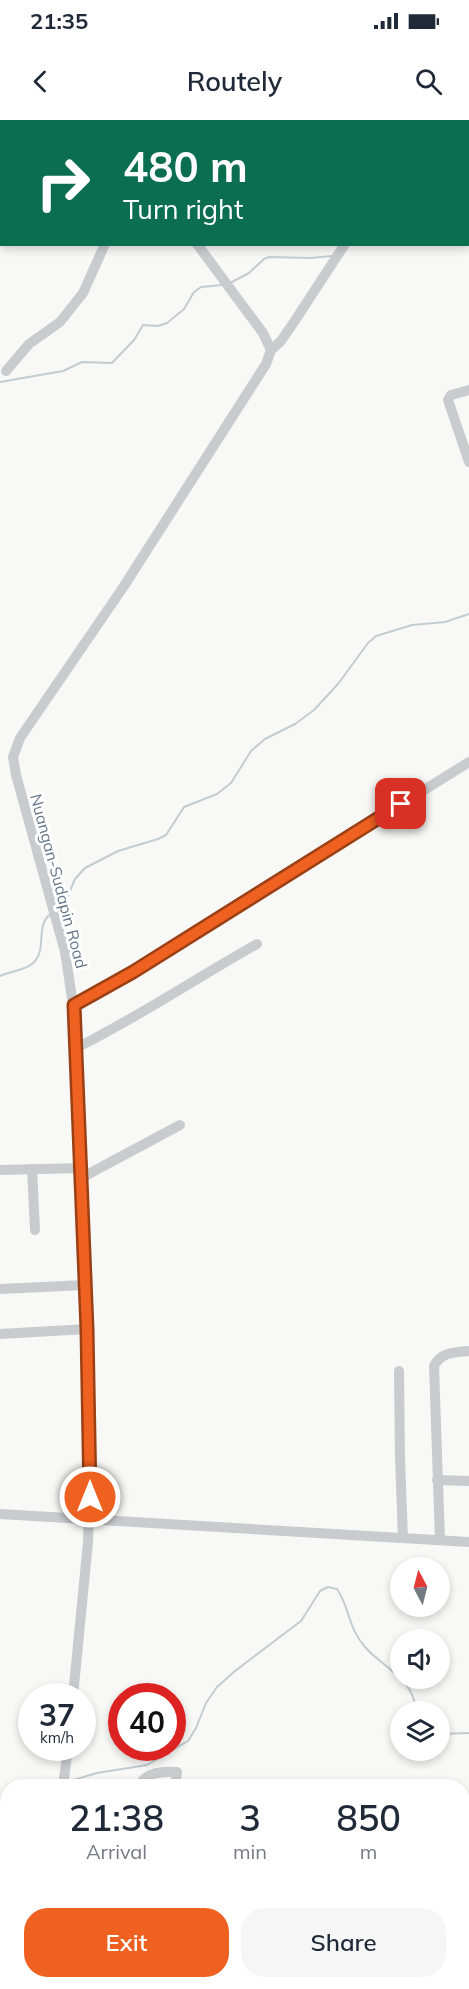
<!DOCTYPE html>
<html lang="en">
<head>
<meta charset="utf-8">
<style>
  body { margin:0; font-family:Mulish,sans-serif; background:#f6f6f7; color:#1f2937; height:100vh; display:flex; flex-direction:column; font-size:22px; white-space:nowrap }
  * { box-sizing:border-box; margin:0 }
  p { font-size:20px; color:#747a83 }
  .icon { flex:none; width:33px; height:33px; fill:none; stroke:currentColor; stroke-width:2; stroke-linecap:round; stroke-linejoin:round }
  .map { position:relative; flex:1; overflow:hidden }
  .details { position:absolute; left:0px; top:1659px; width:470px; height:210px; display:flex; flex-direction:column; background:#fff; border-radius:24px 24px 0 0; box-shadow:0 3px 9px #0003 }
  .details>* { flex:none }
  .top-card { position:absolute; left:0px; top:0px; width:470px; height:126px; box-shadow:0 3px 9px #0003; background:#0b6e4f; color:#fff; overflow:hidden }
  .needle { width:39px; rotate:353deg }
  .fabs { position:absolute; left:390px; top:1437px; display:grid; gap:12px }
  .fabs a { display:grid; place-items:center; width:60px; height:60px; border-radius:50%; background:#fff; box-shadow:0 3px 9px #0003; font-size:30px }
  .speed { position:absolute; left:18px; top:1563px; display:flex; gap:12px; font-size:30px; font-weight:700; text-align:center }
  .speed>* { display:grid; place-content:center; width:78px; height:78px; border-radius:50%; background:#fff; box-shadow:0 3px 9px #0003; line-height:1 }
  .speed small { font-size:15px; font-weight:400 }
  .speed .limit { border:9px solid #d22; background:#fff; color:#111 }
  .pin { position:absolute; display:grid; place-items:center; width:51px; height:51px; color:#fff; margin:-26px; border-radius:12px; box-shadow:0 3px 9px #0006 }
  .me { position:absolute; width:66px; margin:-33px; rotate:0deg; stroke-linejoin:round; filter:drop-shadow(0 0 4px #0008) }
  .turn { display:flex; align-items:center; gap:21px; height:126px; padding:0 24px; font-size:27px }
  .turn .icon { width:78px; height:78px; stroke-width:2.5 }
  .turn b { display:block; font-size:42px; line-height:51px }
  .eta { display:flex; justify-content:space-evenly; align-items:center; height:102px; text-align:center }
  .eta b { font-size:36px; font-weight:600; line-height:42px }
  .button { display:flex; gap:12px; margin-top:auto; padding:12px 24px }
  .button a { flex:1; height:69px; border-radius:24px; background:#ee6120; color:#fff; font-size:24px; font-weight:600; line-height:69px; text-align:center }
  .button a+a { background:#f6f6f7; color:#1f2937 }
  .status { display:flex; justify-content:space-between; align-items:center; height:42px; padding:0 30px; background:#fff; direction:ltr }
  .status svg { height:16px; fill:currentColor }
  header { display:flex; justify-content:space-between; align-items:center; height:78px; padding:0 24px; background:#fff; font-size:27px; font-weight:600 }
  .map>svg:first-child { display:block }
  .built { fill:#e9eae9 }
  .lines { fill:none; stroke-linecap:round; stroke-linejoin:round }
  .stream { stroke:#c2ccd1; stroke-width:2 }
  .minor { stroke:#c8cccf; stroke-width:10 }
  .route-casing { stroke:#9b3f15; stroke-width:15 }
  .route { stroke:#ee6120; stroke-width:10 }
  .labels { text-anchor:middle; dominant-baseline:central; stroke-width:6; stroke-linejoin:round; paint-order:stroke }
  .street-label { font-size:16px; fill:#667689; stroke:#fff }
</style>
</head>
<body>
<div class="status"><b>21:35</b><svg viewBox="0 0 49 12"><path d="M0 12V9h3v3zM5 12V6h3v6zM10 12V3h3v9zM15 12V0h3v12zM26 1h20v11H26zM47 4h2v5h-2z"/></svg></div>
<header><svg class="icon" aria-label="back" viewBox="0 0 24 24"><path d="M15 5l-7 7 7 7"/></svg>Routely<svg class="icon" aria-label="search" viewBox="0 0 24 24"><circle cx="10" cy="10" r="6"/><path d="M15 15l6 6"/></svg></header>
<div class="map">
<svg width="469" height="1869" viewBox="0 0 469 1869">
  <rect width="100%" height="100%" fill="#f8f9f6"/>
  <!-- built -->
  <rect class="built" x="229" y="1862" width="106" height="7"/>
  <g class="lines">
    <!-- stream -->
    <g class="stream">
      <polyline points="230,163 249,153 264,139 269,137 310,138 332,136"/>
      <polyline points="0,262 63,251 82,242 112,243 134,220 143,205 158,206 167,203 184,189 194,172 201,167 222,165"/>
      <polyline points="58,791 64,785 75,759 85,748 118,731 158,719 166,715 184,687 217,674 231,663 251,631 265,619 295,604 314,590 338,564 368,523 376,516 412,505 445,502 469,494"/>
      <path d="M0,856C10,851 23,851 32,844C48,830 35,809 49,795"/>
      <polyline points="440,1614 469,1613"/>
      <path d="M70,1661L97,1653L147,1645L188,1621L196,1608L206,1583L217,1567L235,1551L301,1501L320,1471L328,1467L337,1469C350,1488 348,1508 365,1527C381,1546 418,1562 415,1592"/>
      <polyline points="47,1666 59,1663"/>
      <polyline points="0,1682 8,1679"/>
    </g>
    <!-- minor -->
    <g class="minor">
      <polyline points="29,0 32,2"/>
      <polyline points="79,0 79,2"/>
      <polyline points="405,2 406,0"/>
      <polyline points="271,230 281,221 294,202 345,124"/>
      <polyline points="6,251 29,224 60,202 83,173 105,124"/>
      <polyline points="469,270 451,275 448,280 469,342"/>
      <polyline points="74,885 114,863 469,642"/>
      <path d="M76,928C139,897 196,858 257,824"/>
      <polyline points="32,1049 35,1110"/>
      <polyline points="0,1050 81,1048"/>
      <polyline points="81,1058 180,1005"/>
      <polyline points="0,1169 85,1165"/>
      <polyline points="0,1214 87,1209"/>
      <polyline points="399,1251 400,1339 403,1418"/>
      <polyline points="437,1360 469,1361"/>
      <polyline points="0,1394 469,1422"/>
      <path d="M440,1420L434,1246C441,1232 455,1232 469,1231"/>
      <polyline points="73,1576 88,1422 90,1355 87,1209 75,898 65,832 16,655 13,637 20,618 124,466 266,244 271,230 263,213 197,124"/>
      <polyline points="63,1666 68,1628"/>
      <path d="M140,1666C144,1652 164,1651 177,1652L175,1666"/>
      <polyline points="0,1786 8,1789"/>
      <polyline points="23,1869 25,1862"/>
    </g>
  </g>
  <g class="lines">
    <defs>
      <polyline id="route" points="90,1377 87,1209 74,885 133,852 401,684"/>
    </defs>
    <!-- route casing -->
    <use href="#route" class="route-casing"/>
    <!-- route -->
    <use href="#route" class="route"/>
  </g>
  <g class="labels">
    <!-- street labels -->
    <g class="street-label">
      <text transform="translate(59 761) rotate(75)">Nuangan-Sudapin Road</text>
    </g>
  </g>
</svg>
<div class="fabs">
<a><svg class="needle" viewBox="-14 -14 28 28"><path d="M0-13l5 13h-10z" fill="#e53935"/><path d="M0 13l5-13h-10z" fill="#747a83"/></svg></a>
<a><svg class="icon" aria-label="sound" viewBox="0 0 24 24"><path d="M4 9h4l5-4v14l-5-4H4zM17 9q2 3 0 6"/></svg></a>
<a><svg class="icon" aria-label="layers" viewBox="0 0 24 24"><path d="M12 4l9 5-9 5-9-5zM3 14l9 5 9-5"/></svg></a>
</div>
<div class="speed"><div>37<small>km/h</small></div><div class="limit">40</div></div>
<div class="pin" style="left:401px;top:684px;background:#d93025"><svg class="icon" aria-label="arrive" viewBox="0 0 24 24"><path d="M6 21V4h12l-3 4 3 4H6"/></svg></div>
<svg class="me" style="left:90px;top:1377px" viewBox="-20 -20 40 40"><circle r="17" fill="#ee6120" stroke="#fff" stroke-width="3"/><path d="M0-11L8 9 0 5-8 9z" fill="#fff"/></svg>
<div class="top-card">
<div class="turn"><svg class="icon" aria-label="right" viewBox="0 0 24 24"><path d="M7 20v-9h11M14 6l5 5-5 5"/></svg><div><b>480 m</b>Turn right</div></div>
</div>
<section class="details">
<div class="eta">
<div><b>21:38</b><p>Arrival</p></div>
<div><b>3</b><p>min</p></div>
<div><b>850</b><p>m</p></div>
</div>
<div class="button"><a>Exit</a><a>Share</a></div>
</section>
</div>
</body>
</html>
